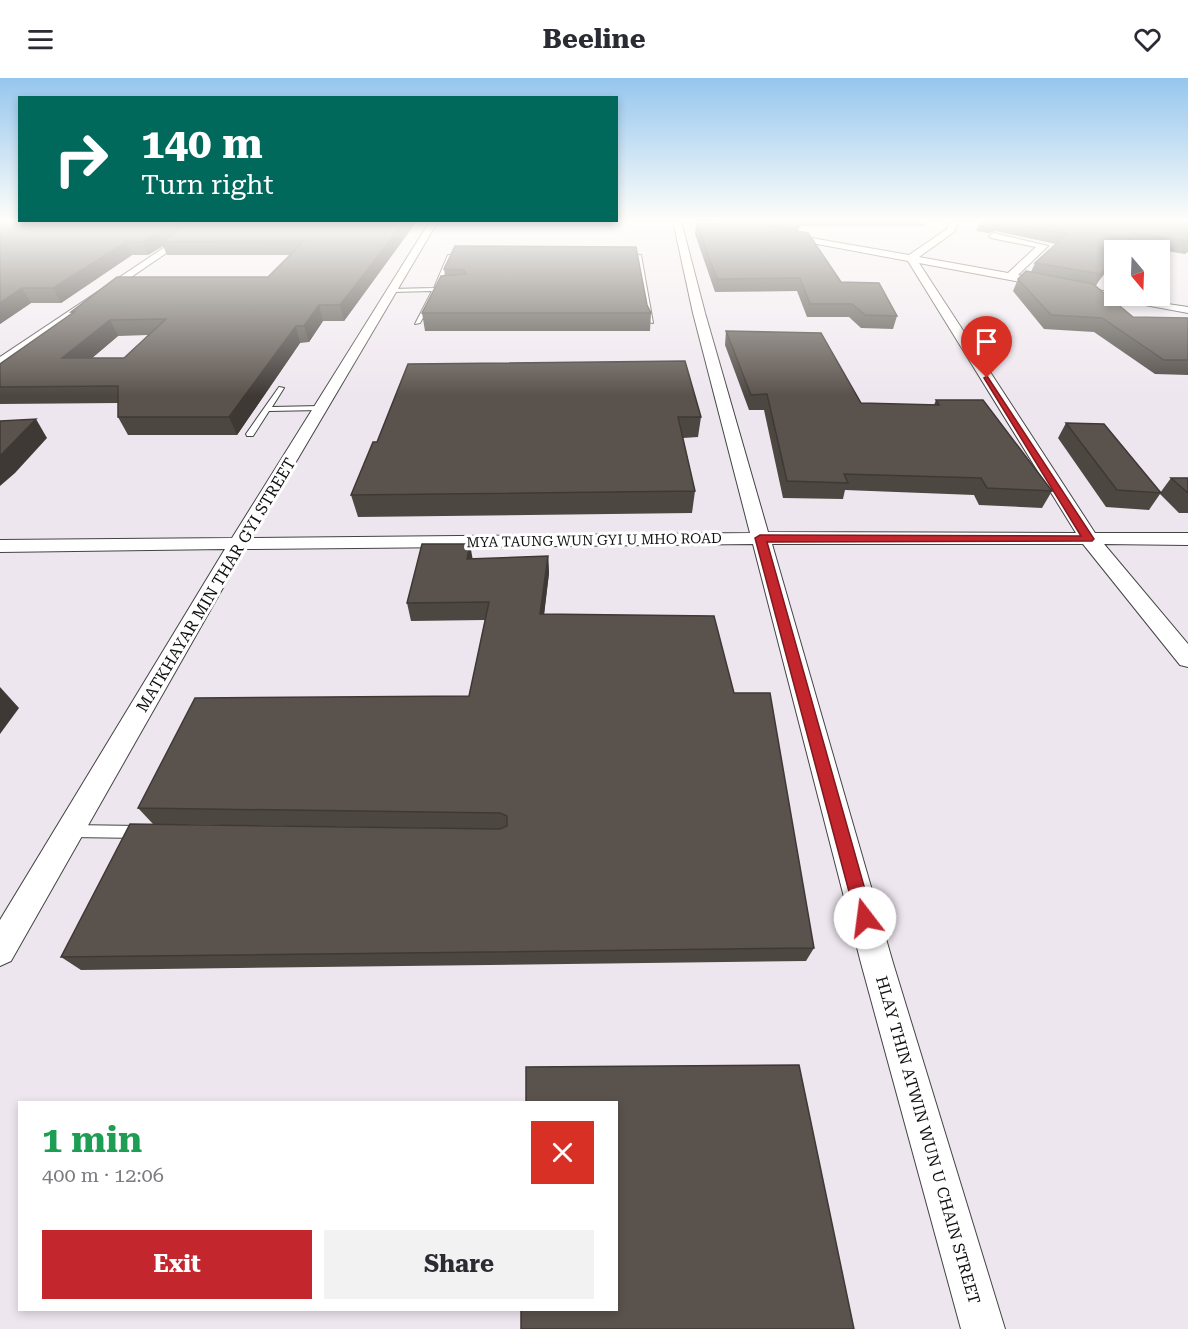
<!DOCTYPE html>
<html lang="en">
<head>
<meta charset="utf-8">
<style>
  body { margin:0; font-family:"Roboto Serif",serif; background:#f2f2f3; color:#2b2b33; height:100vh; display:flex; flex-direction:column; font-size:22px; white-space:nowrap }
  * { box-sizing:border-box; margin:0 }
  p { font-size:20px; color:#7c7c81 }
  .icon { flex:none; width:33px; height:33px; fill:none; stroke:currentColor; stroke-width:2; stroke-linecap:round; stroke-linejoin:round }
  .map { position:relative; flex:1; overflow:hidden }
  .side { position:absolute; left:18px; top:1023px; width:600px; height:210px; display:flex; flex-direction:column; background:#fff; border-radius:0px; box-shadow:0 3px 9px #0003 }
  .side>* { flex:none }
  .guide { position:absolute; left:18px; top:18px; width:600px; height:126px; border-radius:0px; box-shadow:0 3px 9px #0003; background:#00695c; color:#fff; overflow:hidden }
  .needle { width:39px; rotate:161deg }
  .controls { position:absolute; left:1104px; top:162px; display:grid; gap:12px }
  .controls a { display:grid; place-items:center; width:66px; height:66px; border-radius:0px; background:#fff; box-shadow:0 3px 9px #0003; font-size:30px }
  .pin { position:absolute; display:grid; place-items:center; width:51px; height:51px; color:#fff; margin:-62px -26px; border-radius:50% 50% 50% 0; rotate:-45deg; box-shadow:0 0 6px #0007 }
  .pin .icon { rotate:45deg }
  .me { position:absolute; width:66px; margin:-33px; rotate:345deg; stroke-linejoin:round; filter:drop-shadow(0 0 4px #0008) }
  .turn { display:flex; align-items:center; gap:21px; height:126px; padding:0 24px; font-size:27px }
  .turn .icon { width:78px; height:78px; stroke-width:2.5 }
  .turn b { display:block; font-size:42px; line-height:51px }
  .round { display:grid; place-items:center; flex:none; width:63px; height:63px; border-radius:0px; background:#f2f2f3 }
  .summary { display:flex; align-items:center; justify-content:space-between; height:102px; padding:0 24px }
  h1 { font-size:36px; font-weight:700; line-height:45px; color:#1e9e55 }
  .cta { display:flex; gap:12px; margin-top:auto; padding:12px 24px }
  .cta a { flex:1; height:69px; border-radius:0px; background:#c4262e; color:#fff; font-size:24px; font-weight:700; line-height:69px; text-align:center }
  .cta a+a { background:#f2f2f3; color:#2b2b33 }
  header { display:flex; justify-content:space-between; align-items:center; height:78px; padding:0 24px; background:#fff; font-size:27px; font-weight:700 }
  .map>svg:first-child { display:block }
  .industrial { fill:#eee6ef; fill-rule:evenodd }
  .lines { fill:none; stroke-linecap:round; stroke-linejoin:round }
  .service-casing { stroke:#444; stroke-width:2 }
  .minor-casing { stroke:#444; stroke-width:2 }
  .service { fill:#fff; fill-rule:evenodd }
  .minor { fill:#fff; fill-rule:evenodd }
  .wall { fill:#4d4742; fill-rule:evenodd }
  .shaded-wall { fill:#3f3936 }
  .building { fill:#5a524d; stroke:#3f3936; stroke-width:1.5; fill-rule:evenodd }
  .route { fill:#c4262e; stroke:#7f191e; stroke-width:1.5 }
  .labels { text-anchor:middle; dominant-baseline:central; stroke-width:6; stroke-linejoin:round; paint-order:stroke }
  .far-street-label { font-size:14px; fill:#111; stroke:#fff }
  .street-label { font-size:16px; fill:#111; stroke:#fff }
</style>
</head>
<body>
<header><svg class="icon" aria-label="menu" viewBox="0 0 24 24"><path d="M4 6h16M4 12h16M4 18h16"/></svg>Beeline<svg class="icon" aria-label="heart" viewBox="0 0 24 24"><path d="M12 20l-8-8c-3-5 5-10 8-4 3-6 11-1 8 4z"/></svg></header>
<div class="map">
<svg width="1188" height="1251" viewBox="0 0 1188 1251">
  <rect width="100%" height="100%" fill="#fffdf5"/>
  <!-- industrial -->
  <path class="industrial" d="M0,143H1188V1251H0ZM1114,172H1160V218H1114ZM20,1024H616V1232H20Z"/>
  <g class="lines">
    <defs>
      <g id="service">
        <polygon points="467,176 469,178 452,179 439,209 445,211 438,213 420,245 415,246 432,213 392,214 390,211 434,210 448,177"/>
        <polygon points="620,176 641,177 653,245 648,244 637,178 622,178"/>
        <polygon points="279,309 284,310 272,329 321,328 325,330 321,332 269,333 253,358 247,358 246,356"/>
        <polygon points="70,747 141,748 146,750 148,754 146,758 141,760 70,759 65,757 63,753 65,749"/>
      </g>
      <g id="minor">
        <polygon points="204,143 213,143 0,289 0,279"/>
        <polygon points="430,143 438,143 251,460 750,455 693,235 673,143 681,143 705,235 768,454 1076,455 908,183 780,159 777,158 777,154 909,177 947,151 950,143 958,143 954,154 919,179 1008,195 1036,169 991,160 989,158 994,155 1048,168 1018,197 1114,215 1114,218 1188,229 1188,235 919,185 1095,455 1188,455 1188,467 1104,466 1188,566 1188,589 1180,587 1083,466 772,466 893,885 1005,1251 961,1251 861,885 753,466 245,471 11,883 0,888 0,842 225,471 0,474 0,462 232,460"/>
        <polygon points="703,143 719,143 750,150 746,153"/>
      </g>
    </defs>
    <!-- service casing -->
    <use href="#service" class="service-casing"/>
    <!-- minor casing -->
    <use href="#minor" class="minor-casing"/>
    <!-- service -->
    <use href="#service" class="service"/>
    <!-- minor -->
    <use href="#minor" class="minor"/>
  </g>
  <!-- wall -->
  <g class="wall">
    <path d="M0,143H417L344,243H323L309,264L300,265L237,357H128L118,339V325L0,326V286L72,235L71,234L268,199L291,177H167L163,168L148,177H132L61,225H31L0,246ZM148,257L124,280H92L118,258Z"/>
    <polygon points="716,143 926,143 925,148 800,148 798,153 841,204 897,238 893,251 861,250 849,239 807,239 797,213 715,214 695,156 696,145 716,146"/>
    <polygon points="980,143 1188,143 1188,174 1185,176 1128,167 1123,172 1114,172 1096,208 1133,239 1188,240 1188,297 1155,296 1094,254 1044,251 1013,213 1018,201 1031,194 1035,185 1056,166 995,153 989,155 976,153"/>
    <polygon points="455,168 647,227 651,235 650,253 425,253 422,235 445,198 444,191"/>
    <polygon points="726,253 861,325 934,327 936,322 1052,413 1042,430 979,427 974,417 845,412 843,421 783,420 764,332 749,332 725,267"/>
    <polygon points="408,286 701,339 698,359 683,360 695,413 692,435 358,439 351,417 377,364"/>
    <polygon points="1066,345 1160,415 1171,400 1188,400 1188,435 1179,435 1160,416 1149,432 1106,429 1058,360"/>
    <polygon points="548,478 549,495 544,536 734,615 814,870 806,883 81,892 61,879 501,751 153,746 138,730 469,618 485,542 411,543 407,525 472,481"/>
  </g>
  <!-- shaded-wall -->
  <g class="shaded-wall">
    <polygon points="177,143 201,143 162,164 163,168 148,177 143,164"/>
    <polygon points="405,143 417,143 344,243 340,227"/>
    <polygon points="997,143 998,143 995,153 989,155 993,144"/>
    <polygon points="1134,155 1128,167 1123,172 1120,172"/>
    <polygon points="126,164 132,177 61,225 53,210"/>
    <polygon points="1114,179 1114,184 1094,209 1101,196"/>
    <polygon points="22,210 31,225 0,246 0,225"/>
    <polygon points="319,227 323,243 309,264 304,248"/>
    <polygon points="110,242 118,258 72,297 62,280"/>
    <polygon points="296,248 300,265 237,357 229,339"/>
    <polygon points="36,341 47,360 15,395 0,408 0,377"/>
    <polygon points="470,466 473,483 467,481"/>
    <polygon points="548,478 549,495 542,554 540,536"/>
    <polygon points="0,609 19,630 0,656"/>
  </g>
  <!-- building -->
  <g class="building">
    <polygon points="0,143 177,143 143,164 126,164 53,210 22,210 0,225"/>
    <path d="M193,143H405L340,227H319L304,248H296L229,339H118V308L0,309V286L74,234H71L117,199H268L304,163L162,164ZM166,241L124,280H62L110,242Z"/>
    <polygon points="718,143 737,143 808,155 841,204 879,205 897,238 865,237 852,226 810,226 800,200 717,201 696,145 719,146"/>
    <polygon points="1003,143 1179,143 1188,145 1188,163 1134,155 1120,172 1114,172 1114,179 1101,196 1035,185 1067,156"/>
    <polygon points="455,168 636,169 647,227 651,235 422,235 441,198 466,196 464,192 444,191"/>
    <polygon points="1026,193 1093,206 1133,239 1188,240 1188,282 1164,282 1102,240 1051,237 1018,201"/>
    <polygon points="726,253 821,255 861,325 939,327 936,322 983,322 1052,413 987,410 981,400 844,396 848,405 787,403 767,316 751,317"/>
    <polygon points="685,283 701,339 678,339 695,413 351,417 373,364 377,364 408,286"/>
    <polygon points="36,341 2,376 0,377 0,343"/>
    <polygon points="1066,345 1104,346 1161,415 1117,412"/>
    <polygon points="1171,400 1188,400 1188,415"/>
    <polygon points="422,466 470,466 467,481 548,478 540,536 714,538 734,615 770,615 814,870 61,879 130,746 500,751 507,748 507,738 500,735 138,730 195,620 469,618 489,524 407,525"/>
    <polygon points="799,987 854,1251 521,1251 521,1232 616,1232 616,1024 526,1024 526,989"/>
  </g>
  <!-- sky -->
  <linearGradient id="sky" x2="0" y2="1"><stop stop-color="#95c6ee"/><stop offset="0.45" stop-color="#fffefa"/><stop offset="1" stop-color="#fffefa" stop-opacity="0"/></linearGradient>
  <rect width="1188" height="318" fill="url(#sky)"/>
  <!-- route -->
  <polygon class="route" points="987,298 1094,461 1092,463 767,464 873,840 871,846 865,849 858,846 856,840 755,460 760,457 1081,458 984,300"/>
  <g class="labels">
    <!-- far-street labels -->
    <g class="far-street-label">
      <text transform="translate(594 462) rotate(-1)">MYA TAUNG WUN GYI U MHO ROAD</text>
    </g>
    <!-- street labels -->
    <g class="street-label">
      <text transform="translate(216 507) rotate(-59)">MATKHAYAR MIN THAR GYI STREET</text>
      <text transform="translate(928 1062) rotate(74)">HLAY THIN ATWIN WUN U CHAIN STREET</text>
    </g>
  </g>
</svg>
<div class="controls">
<a><svg class="needle" viewBox="-14 -14 28 28"><path d="M0-13l5 13h-10z" fill="#e53935"/><path d="M0 13l5-13h-10z" fill="#7c7c81"/></svg></a>
</div>
<div class="pin" style="left:987px;top:300px;background:#d93025"><svg class="icon" aria-label="arrive" viewBox="0 0 24 24"><path d="M6 21V4h12l-3 4 3 4H6"/></svg></div>
<svg class="me" style="left:865px;top:840px" viewBox="-20 -20 40 40"><circle r="19" fill="#fff"/><path d="M0-13L10 11 0 6-10 11z" fill="#c4262e"/></svg>
<div class="guide">
<div class="turn"><svg class="icon" aria-label="right" viewBox="0 0 24 24"><path d="M7 20v-9h11M14 6l5 5-5 5"/></svg><div><b>140 m</b>Turn right</div></div>
</div>
<section class="side">
<div class="summary"><div><h1>1 min</h1><p>400 m · 12:06</p></div><a class="round" style="background:#d93025;color:#fff"><svg class="icon" aria-label="close" viewBox="0 0 24 24"><path d="M6 6l12 12M18 6L6 18"/></svg></a></div>
<div class="cta"><a>Exit</a><a>Share</a></div>
</section>
</div>
</body>
</html>
